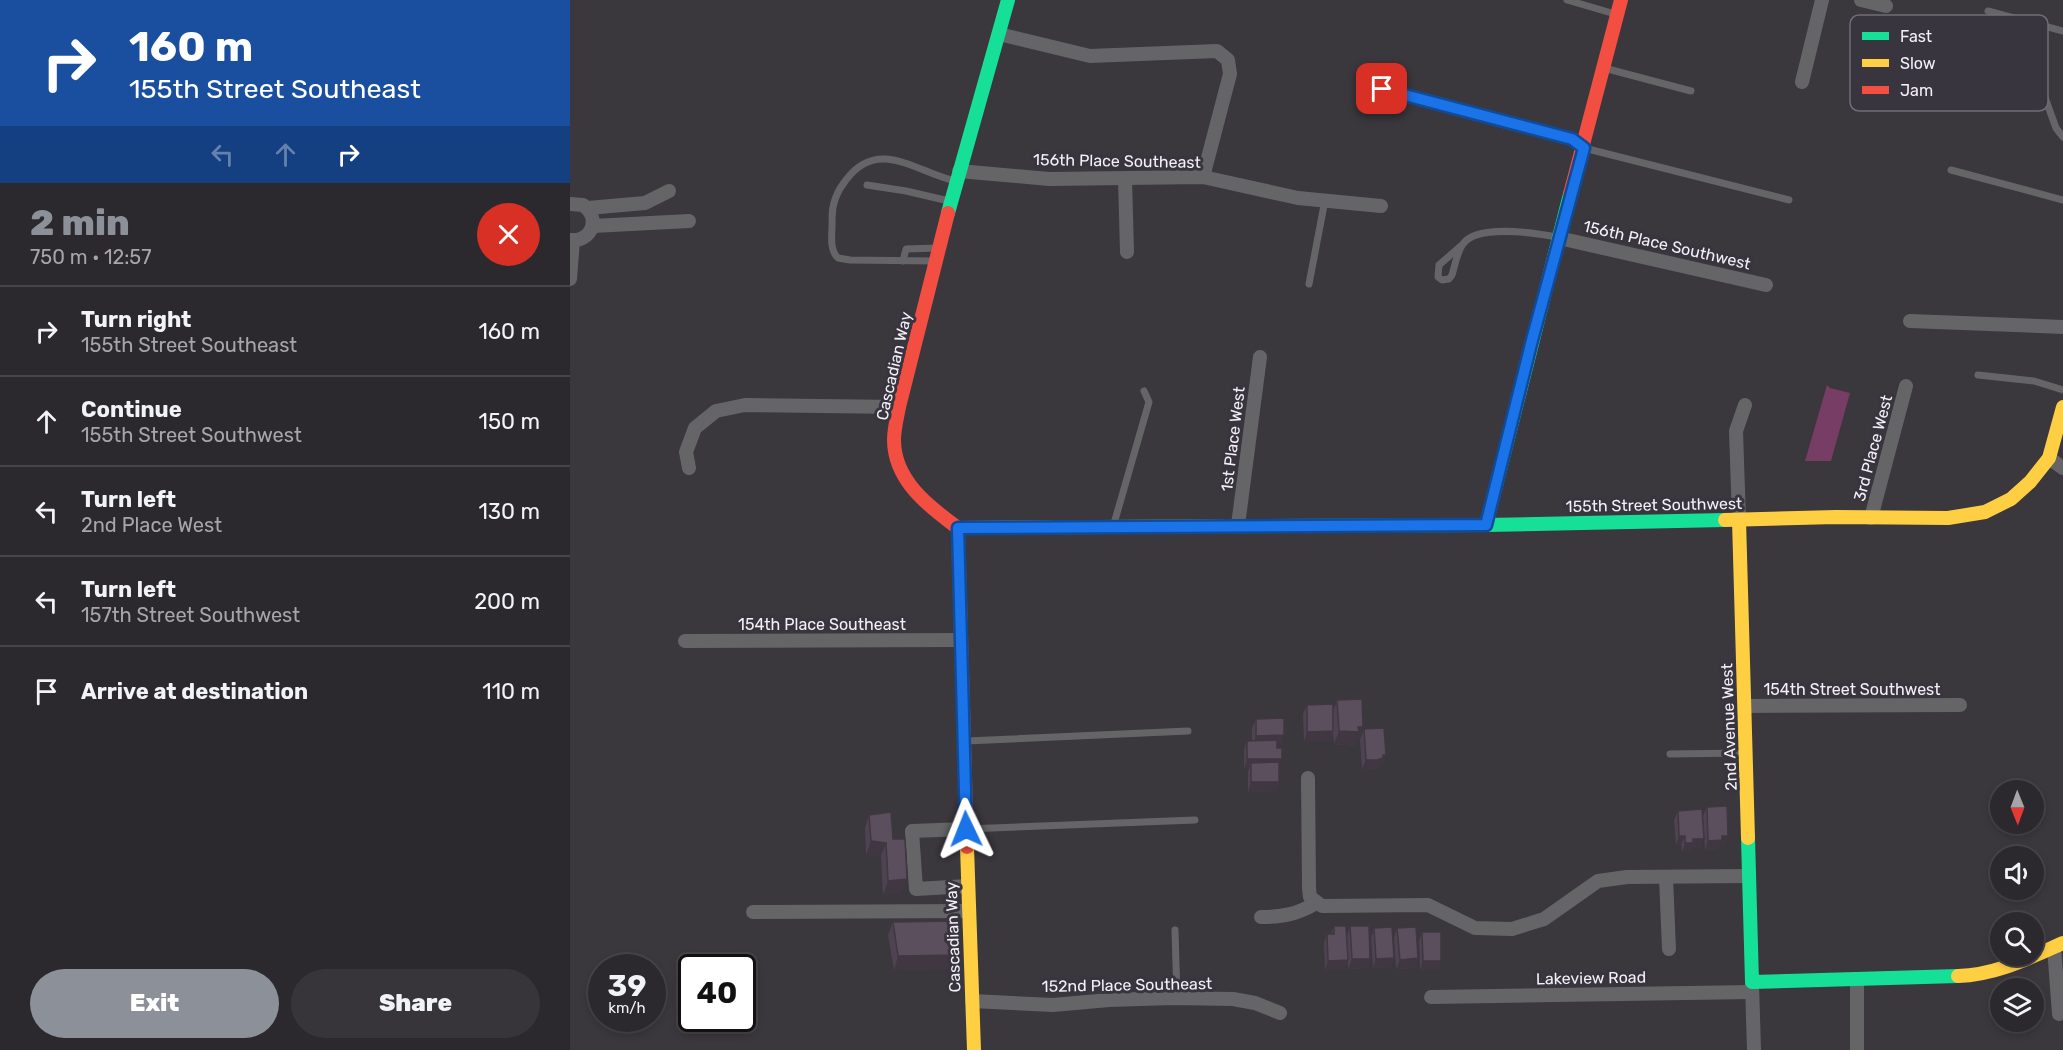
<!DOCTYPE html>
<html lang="en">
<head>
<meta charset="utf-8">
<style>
  body { margin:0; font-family:Rubik,sans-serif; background:#38353a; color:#f1f3f6; height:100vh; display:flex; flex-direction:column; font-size:22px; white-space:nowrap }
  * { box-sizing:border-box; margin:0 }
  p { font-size:20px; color:#a6a6aa }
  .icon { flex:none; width:33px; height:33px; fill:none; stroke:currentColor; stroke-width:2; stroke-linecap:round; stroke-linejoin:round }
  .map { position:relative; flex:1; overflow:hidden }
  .panel { display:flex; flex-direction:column; background:#2c292e; width:570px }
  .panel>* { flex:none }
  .guide { background:#1a4fa0; color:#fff; overflow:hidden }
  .needle { width:39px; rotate:179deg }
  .buttons { position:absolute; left:1420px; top:780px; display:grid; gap:12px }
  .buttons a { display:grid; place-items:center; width:54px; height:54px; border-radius:50%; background:#2c292e; box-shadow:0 3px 9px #0003,0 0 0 2px #48454a; font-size:30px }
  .speed { position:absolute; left:18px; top:954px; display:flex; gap:12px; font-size:30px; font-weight:700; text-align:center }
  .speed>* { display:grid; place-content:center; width:78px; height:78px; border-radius:50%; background:#2c292e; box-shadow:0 3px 9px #0003,0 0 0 2px #48454a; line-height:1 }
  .speed small { font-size:15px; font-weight:400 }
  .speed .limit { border:3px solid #111; border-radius:9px; background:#fff; color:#111 }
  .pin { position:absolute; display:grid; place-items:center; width:51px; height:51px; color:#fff; margin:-26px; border-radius:12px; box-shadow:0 3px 9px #0006 }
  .me { position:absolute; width:66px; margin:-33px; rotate:358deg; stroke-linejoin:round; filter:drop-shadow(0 0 4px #0008) }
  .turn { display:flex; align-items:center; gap:21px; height:126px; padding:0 30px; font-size:27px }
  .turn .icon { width:78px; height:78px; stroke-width:2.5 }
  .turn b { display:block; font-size:42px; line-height:51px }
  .lanes { display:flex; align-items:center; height:57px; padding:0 30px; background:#0003; justify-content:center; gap:30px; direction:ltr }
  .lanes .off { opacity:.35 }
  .round { display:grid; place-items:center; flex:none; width:63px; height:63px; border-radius:32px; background:#38353a }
  .head { display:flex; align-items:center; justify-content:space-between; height:102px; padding:0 30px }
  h1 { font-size:36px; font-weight:800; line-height:45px; color:#8c9099 }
  .primary-button { display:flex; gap:12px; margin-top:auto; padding:12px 30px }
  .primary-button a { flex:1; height:69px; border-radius:36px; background:#8c9099; color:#fff; font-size:24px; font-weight:800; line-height:69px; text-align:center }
  .primary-button a+a { background:#38353a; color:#f1f3f6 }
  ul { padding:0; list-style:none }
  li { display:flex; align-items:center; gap:18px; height:90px; padding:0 30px; border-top:2px solid #48454a }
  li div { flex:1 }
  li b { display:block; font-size:22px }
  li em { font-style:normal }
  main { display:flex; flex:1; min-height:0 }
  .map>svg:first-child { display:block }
  .green { fill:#773d64 }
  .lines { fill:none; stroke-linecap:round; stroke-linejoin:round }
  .lane { stroke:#656568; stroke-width:7 }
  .street { stroke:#656568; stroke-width:14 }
  .fast { stroke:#16e098; stroke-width:14 }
  .slow { stroke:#ffcf43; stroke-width:14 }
  .jam { stroke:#f24e42; stroke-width:14 }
  .wall { fill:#4e4451 }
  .shaded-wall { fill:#403742 }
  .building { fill:#5b4f5e; stroke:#403742; stroke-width:1.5 }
  .route-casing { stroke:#114b97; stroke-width:15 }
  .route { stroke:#1a73e8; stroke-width:10 }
  .labels { text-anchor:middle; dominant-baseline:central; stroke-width:6; stroke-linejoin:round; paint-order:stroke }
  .street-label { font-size:16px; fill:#f3f0f7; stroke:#39353f }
  .key { fill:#39353f; stroke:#716d76; stroke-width:1.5 }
  .key-label { font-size:16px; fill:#f3f0f7 }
</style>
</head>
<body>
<main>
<section class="panel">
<div class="guide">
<div class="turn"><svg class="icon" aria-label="right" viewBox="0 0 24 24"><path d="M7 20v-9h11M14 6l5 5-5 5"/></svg><div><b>160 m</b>155th Street Southeast</div></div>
<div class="lanes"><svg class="icon off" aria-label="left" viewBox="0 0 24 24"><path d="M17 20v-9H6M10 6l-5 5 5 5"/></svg><svg class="icon off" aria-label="ahead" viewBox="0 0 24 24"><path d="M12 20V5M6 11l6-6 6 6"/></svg><svg class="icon" aria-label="right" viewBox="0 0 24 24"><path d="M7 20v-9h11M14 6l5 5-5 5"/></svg></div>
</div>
<div class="head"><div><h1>2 min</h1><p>750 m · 12:57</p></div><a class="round" style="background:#d93025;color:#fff"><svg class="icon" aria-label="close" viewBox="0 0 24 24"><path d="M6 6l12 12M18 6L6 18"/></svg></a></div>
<ul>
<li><svg class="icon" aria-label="right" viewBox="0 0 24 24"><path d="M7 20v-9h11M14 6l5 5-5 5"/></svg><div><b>Turn right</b><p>155th Street Southeast</p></div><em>160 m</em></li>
<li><svg class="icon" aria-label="ahead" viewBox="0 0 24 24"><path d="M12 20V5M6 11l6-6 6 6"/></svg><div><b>Continue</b><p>155th Street Southwest</p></div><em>150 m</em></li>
<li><svg class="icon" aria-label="left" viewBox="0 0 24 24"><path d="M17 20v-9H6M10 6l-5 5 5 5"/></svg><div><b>Turn left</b><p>2nd Place West</p></div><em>130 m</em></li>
<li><svg class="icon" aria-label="left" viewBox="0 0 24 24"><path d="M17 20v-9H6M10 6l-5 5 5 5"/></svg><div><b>Turn left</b><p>157th Street Southwest</p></div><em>200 m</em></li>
<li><svg class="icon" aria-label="arrive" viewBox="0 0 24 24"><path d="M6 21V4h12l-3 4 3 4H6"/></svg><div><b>Arrive at destination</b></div><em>110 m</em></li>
</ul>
<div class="primary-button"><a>Exit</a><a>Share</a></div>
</section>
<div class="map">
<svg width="1493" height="1050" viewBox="0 0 1493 1050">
  <rect width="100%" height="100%" fill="#3a373d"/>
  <!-- green -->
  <polygon class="green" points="1257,385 1260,388 1280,393 1261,461 1235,461"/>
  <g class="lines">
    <!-- lane -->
    <g class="lane">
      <polyline points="997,0 1045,14"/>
      <polyline points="1418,11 1493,31"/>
      <polyline points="1034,68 1121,91"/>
      <path d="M1378,88C1383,81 1387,75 1395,72C1414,66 1458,81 1473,92L1486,128L1493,137"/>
      <polyline points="1014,148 1219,200"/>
      <polyline points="1381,170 1493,200"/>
      <polyline points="297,185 336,191 379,201"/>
      <path d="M892,245L869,265L868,277L872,280L879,279L882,275C885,265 887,252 893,244C907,224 965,233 987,237"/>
      <polyline points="333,261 336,249 367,248"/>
      <path d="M364,261L280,260L268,258C258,249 263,231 262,218C262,204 267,191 276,180C308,137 346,172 385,181"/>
      <polyline points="739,284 755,200"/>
      <polyline points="1408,375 1464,381 1493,390"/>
      <polyline points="543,527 579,402 574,391"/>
      <polyline points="396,741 618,731"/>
      <polyline points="1100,754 1173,753"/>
      <polyline points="396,829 625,820"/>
      <polyline points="605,930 607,998"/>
    </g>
    <!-- street -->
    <g class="street">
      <polyline points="1291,0 1316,6"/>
      <polyline points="429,34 520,56 647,51 658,60 660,74 633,177"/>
      <polyline points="1232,82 1252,0"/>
      <polyline points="812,89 1002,139 1014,148"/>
      <polyline points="389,171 479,179 633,177 728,198 811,206"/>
      <polyline points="555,178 557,252"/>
      <path d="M0,204L13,205C31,218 22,242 0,240"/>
      <polyline points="18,208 75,203 99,191"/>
      <polyline points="23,226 119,221"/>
      <polyline points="989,238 1196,285"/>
      <polyline points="0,279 3,240"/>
      <polyline points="1340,321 1493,327"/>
      <polyline points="1479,458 1493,468"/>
      <polyline points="119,468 116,452 125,428 146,411 175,405 329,407"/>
      <polyline points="1301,518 1336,386"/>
      <polyline points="1169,520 1166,431 1175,405"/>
      <polyline points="668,525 690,357"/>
      <polyline points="115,641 390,640"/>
      <polyline points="1175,706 1390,705"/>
      <polyline points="738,778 739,888 740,897 752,906 858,905 905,928 942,929 974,919 1028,881 1057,877 1179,876"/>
      <polyline points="396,829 342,831 346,889 398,886"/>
      <polyline points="1096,877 1099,949"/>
      <polyline points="183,912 399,911"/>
      <path d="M691,917C713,917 728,914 746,903"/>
      <polyline points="1484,947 1489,1014"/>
      <polyline points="1287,979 1287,1050"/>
      <polyline points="1182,984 1184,1050"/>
      <polyline points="861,997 1182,992"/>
      <polyline points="402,1001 483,1005 539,1000 603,998 663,999 685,1003 710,1013"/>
    </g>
    <!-- fast -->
    <g class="fast">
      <polyline points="378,213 438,0"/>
      <polyline points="916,525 1000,194"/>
      <polyline points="697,526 916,525 1155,520"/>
      <polyline points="1178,838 1182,982 1388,976"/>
    </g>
    <!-- slow -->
    <g class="slow">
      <polyline points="1155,520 1266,517 1378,518 1415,512 1441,499 1460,482 1479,458 1493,407"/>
      <polyline points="1169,520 1178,838"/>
      <polyline points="388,528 697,526"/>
      <polyline points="397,847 404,1050"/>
      <path d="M1388,976C1426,975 1459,958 1493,943"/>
    </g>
    <!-- jam -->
    <g class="jam">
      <polyline points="1000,194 1051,0"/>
      <path d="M378,213L329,407C327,418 324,429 324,440C324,480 358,506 388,528"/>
      <polyline points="388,528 397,847"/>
    </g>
  </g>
  <!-- wall -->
  <g class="wall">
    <polygon points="767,700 793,727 788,740 786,740 784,746 764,744 763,732 760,741 734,741 733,714 737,705 763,712"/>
    <polygon points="686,719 714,735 711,744 707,744 709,782 706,791 678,792 678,772 679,769 674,769 674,750 677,741 682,741 682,728"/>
    <polygon points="794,729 813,764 810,764 809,767 804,769 792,769 790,739"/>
    <polygon points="1137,807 1155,845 1150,845 1149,849 1135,850 1133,816"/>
    <polygon points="1108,811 1131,848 1121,848 1120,852 1112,852 1111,845 1106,845 1104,820"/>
    <polygon points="299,815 323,839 332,892 313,895 311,856 296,855 295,828"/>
    <polygon points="323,922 382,969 324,970 318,935"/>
    <polygon points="764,926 778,960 774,970 755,970 754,943 757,934 761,934"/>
    <polygon points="780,926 800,959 797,968 778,969 777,936"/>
    <polygon points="804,928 824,958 821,967 803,968 801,938"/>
    <polygon points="827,928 848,958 845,968 826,969 824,937"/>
    <polygon points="852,932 871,961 868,970 850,970 849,941"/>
  </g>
  <!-- shaded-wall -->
  <g class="shaded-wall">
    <polygon points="788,727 793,727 788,740 786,740 784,746 764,744 769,731"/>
    <polygon points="763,731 760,741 734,741 737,732"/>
    <polygon points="714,735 711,744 683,745 686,736"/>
    <polygon points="813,755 816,755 813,764 810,764 809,767 804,769 792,769 796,760"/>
    <polygon points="677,759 712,759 709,768 681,763 679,769 674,769"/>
    <polygon points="681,782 709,782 706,791 678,792"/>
    <polygon points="1109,836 1115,836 1111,845 1106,845"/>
    <polygon points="1152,836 1158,836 1155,845 1150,845 1149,849 1135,850 1138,841"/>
    <polygon points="1123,839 1134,839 1131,848 1121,848 1120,852 1112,852 1115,843"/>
    <polygon points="301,841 316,843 311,856 296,855"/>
    <polygon points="337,879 332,892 313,895 318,881"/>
    <polygon points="387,955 382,969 324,970 328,956"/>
    <polygon points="824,958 821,967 803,968 806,959"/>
    <polygon points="848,958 845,968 826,969 830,960"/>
    <polygon points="782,959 800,959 797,968 778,969"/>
    <polygon points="778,960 774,970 755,970 758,961"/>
    <polygon points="853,961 871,961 868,970 850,970"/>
  </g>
  <!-- building -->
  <g class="building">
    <polygon points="792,699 793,727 788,727 789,732 769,731 767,700"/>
    <polygon points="763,704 763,731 737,732 737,705"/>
    <polygon points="714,718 714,735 686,736 686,719"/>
    <polygon points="814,728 816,755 813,755 813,758 807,760 796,760 794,729"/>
    <polygon points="707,740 707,748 712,748 712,759 677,759 677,741"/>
    <polygon points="709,762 709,782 681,782 681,763"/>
    <polygon points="1157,806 1158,836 1152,836 1152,840 1138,841 1137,807"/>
    <polygon points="1132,809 1134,839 1123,839 1123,843 1115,843 1115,836 1109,836 1108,811"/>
    <polygon points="321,812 323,839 335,839 337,879 318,881 316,843 301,841 299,815"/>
    <polygon points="387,921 387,955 328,956 323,922"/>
    <polygon points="764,926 776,926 778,960 758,961 757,934 764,934"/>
    <polygon points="780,926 799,926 800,959 782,959"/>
    <polygon points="822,927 824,958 806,959 804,928"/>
    <polygon points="846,927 848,958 830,960 827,928"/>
    <polygon points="852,932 871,932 871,961 853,961"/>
  </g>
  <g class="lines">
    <defs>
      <polyline id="route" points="396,829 388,528 916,525 961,344 1014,148 1002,139 812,89"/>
    </defs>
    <!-- route casing -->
    <use href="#route" class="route-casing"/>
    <!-- route -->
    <use href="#route" class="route"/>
  </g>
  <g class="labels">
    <!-- street labels -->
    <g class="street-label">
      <text transform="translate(547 161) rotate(1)">156th Place Southeast</text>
      <text transform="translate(1097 245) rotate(13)">156th Place Southwest</text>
      <text transform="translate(324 366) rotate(-77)">Cascadian Way</text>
      <text transform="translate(663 439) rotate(-83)">1st Place West</text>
      <text transform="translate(1303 448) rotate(-75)">3rd Place West</text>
      <text transform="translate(1084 505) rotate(-1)">155th Street Southwest</text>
      <text x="252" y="624">154th Place Southeast</text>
      <text x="1282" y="689">154th Street Southwest</text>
      <text transform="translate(1159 727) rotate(-92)">2nd Avenue West</text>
      <text transform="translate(383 937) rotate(-92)">Cascadian Way</text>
      <text transform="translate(1021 978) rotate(-1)">Lakeview Road</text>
      <text transform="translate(557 985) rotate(-1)">152nd Place Southeast</text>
    </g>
  </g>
  <!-- legend -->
  <rect x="1280" y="15" width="198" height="96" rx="9" class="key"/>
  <rect x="1292" y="32" width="27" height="8" fill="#16e098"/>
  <rect x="1292" y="59" width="27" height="8" fill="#ffcf43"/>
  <rect x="1292" y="86" width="27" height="8" fill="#f24e42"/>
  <g class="key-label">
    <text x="1330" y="42">Fast</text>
    <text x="1330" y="69">Slow</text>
    <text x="1330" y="96">Jam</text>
  </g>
</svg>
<div class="buttons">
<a><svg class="needle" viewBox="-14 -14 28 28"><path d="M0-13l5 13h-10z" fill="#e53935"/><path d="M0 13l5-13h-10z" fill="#a6a6aa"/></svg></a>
<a><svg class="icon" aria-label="sound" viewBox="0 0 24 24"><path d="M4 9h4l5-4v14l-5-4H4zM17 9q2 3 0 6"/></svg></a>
<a><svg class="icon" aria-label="search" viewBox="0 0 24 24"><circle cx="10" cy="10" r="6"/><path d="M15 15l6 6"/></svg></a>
<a><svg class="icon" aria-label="layers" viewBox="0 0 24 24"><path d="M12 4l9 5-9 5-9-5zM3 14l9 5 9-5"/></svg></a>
</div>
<div class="speed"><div>39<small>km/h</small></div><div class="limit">40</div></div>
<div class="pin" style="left:812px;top:89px;background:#d93025"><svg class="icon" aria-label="arrive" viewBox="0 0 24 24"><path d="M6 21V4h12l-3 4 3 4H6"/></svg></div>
<svg class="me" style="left:396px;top:829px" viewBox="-20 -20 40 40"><path d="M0-17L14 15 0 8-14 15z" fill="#1a73e8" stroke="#fff" stroke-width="4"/></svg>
</div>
</main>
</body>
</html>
